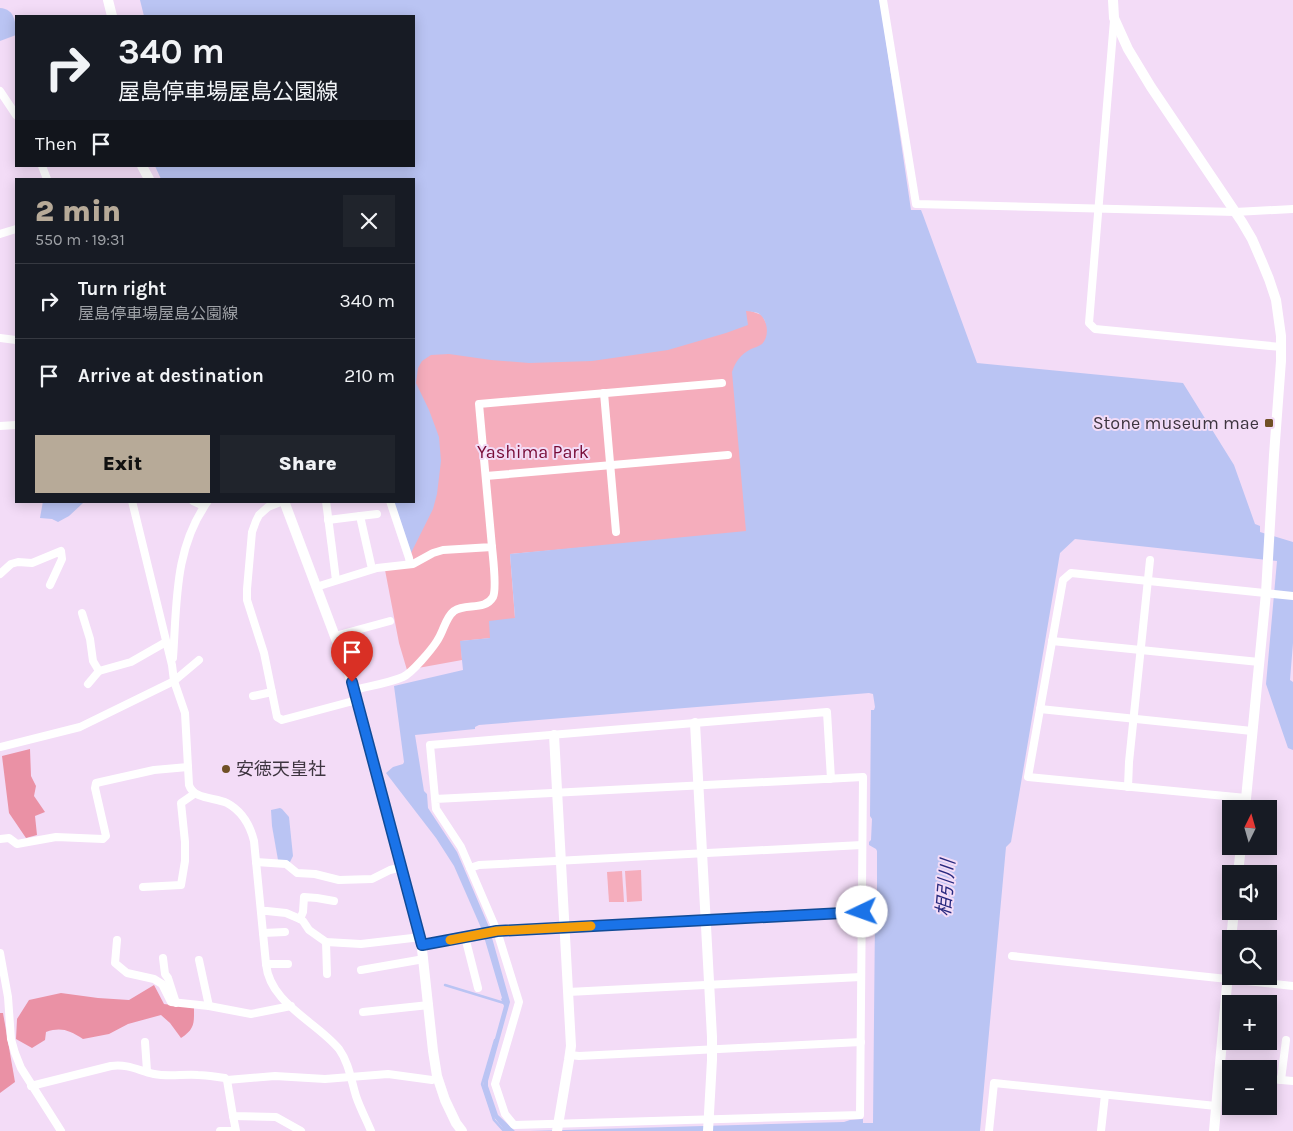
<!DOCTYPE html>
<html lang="en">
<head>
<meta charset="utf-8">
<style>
  body { margin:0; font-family:Karla,"Noto Sans JP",sans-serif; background:#20242c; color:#f1f3f6; height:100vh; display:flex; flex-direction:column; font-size:19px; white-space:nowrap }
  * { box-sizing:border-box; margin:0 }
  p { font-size:16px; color:#9ea1a6 }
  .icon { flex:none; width:28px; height:28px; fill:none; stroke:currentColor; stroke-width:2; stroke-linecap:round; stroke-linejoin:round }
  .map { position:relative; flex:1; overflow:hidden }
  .panel { position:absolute; left:15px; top:178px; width:400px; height:325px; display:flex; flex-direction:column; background:#171b24; border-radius:0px; box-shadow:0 2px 12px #0003 }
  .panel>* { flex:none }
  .top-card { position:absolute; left:15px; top:15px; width:400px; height:152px; border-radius:0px; box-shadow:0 2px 12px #0003; background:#171b24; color:#f1f3f6; overflow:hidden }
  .needle { width:32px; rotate:5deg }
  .buttons { position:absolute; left:1222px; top:800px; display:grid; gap:10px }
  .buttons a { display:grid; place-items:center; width:55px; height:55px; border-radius:0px; background:#171b24; box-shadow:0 2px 12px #0003; font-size:25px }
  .pin { position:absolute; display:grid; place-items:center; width:42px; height:42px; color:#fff; margin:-51px -21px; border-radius:50% 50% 50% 0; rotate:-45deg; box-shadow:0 0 5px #0007 }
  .pin .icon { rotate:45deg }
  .me { position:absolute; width:55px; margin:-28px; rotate:267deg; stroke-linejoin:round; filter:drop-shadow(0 0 4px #0008) }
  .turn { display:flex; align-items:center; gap:18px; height:105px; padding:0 20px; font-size:22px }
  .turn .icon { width:65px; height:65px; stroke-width:2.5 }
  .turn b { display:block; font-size:35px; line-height:42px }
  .then { display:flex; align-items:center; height:48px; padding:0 20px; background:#0003; gap:10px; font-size:19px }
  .round { display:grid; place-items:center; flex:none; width:52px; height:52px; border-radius:0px; background:#20242c }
  .headline { display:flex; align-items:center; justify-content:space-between; height:85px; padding:0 20px }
  h1 { font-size:30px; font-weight:800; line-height:38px; color:#b7aa98 }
  .primary-button { display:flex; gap:10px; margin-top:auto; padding:10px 20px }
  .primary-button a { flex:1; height:58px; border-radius:0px; background:#b7aa98; color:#111; font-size:20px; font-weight:800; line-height:58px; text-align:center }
  .primary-button a+a { background:#20242c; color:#f1f3f6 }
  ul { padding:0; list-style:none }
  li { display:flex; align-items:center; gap:15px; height:75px; padding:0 20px; border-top:1px solid #363941 }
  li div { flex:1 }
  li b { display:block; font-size:19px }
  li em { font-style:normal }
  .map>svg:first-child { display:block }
  .green { fill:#f5adbc }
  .forest { fill:#ea91a5 }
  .water { fill:#bac4f3 }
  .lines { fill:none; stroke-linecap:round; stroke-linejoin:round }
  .stream { stroke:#bac4f3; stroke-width:2.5 }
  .street { stroke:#fff; stroke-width:8 }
  .secondary { stroke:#fff; stroke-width:10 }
  .route-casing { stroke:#114b97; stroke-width:12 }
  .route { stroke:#1a73e8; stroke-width:9 }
  .slow { stroke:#f59e0b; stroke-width:9 }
  .poi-dot { fill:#705026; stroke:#f3dcf7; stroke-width:2 }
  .labels { text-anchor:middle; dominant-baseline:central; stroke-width:4; stroke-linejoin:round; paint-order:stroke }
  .poi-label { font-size:18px; fill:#3e3540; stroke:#f3dcf7; text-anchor:end }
  .park-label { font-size:18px; fill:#770b36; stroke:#f3dcf7 }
  .water-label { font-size:19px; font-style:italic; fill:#28297e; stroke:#f3dcf7 }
</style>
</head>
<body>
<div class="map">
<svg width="1293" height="1131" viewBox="0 0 1293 1131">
  <rect width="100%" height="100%" fill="#f3dcf7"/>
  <!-- green -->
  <g class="green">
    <polygon points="745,309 762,315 769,329 747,533 510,554 515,618 491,638 461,641 462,660 407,670 399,643 385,570 410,562 408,540 415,530 414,359 423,350"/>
    <polygon points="641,870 642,901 627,902 625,871"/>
    <polygon points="622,871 624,902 609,902 607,872"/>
  </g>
  <!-- forest -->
  <g class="forest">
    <polygon points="30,749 31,776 36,786 34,796 45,812 35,816 37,835 26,838 9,813 2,756"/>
    <path d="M154,985L164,1004L194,1008C194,1023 195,1029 181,1038L170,1023L161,1015L128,1024L109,1034L83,1039C69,1030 61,1027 46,1032L45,1040L32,1048L16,1039L17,1019L29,1000L61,993L98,998L129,1000Z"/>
    <polygon points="0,1013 3,1013 15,1082 0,1093"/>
  </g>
  <!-- water -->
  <g class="water">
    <path d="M140,0H880L911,210H921L923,215L977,363L1183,383L1234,465L1255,524L1260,526V532L1293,542V643L1290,680L1293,682V750L1288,748L1266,684L1277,561L1075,539L1060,553L1011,842L1006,847L980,1131H530L844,1122L850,1120L863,1119V1123H873L875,916L877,908V851L876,849L869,845V842L871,840L872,819L870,816L871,710H874L875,707L873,694L869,693L479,725L475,727V729L415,735L424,791L427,794L428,808L457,852L489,927L510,1002L488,1081V1086L498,1115L515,1131H505L493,1116L483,1086L484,1078L504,1006L501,999L502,998L482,930L454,866L436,838L386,773L393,767L403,764L404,762L394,686L463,670L460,641L490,638L489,621L515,618L510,554L746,531L732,372C736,361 740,355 751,349C754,348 759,346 762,344C770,336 768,319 758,313C754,312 750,311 746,311L748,325L726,333L668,350L592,361L529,363L491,360L449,354L431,355L422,361L418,368L416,383L429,410L439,437L441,461L437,494L433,509L411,553L393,501H414V179H161L155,166H414V16H144Z"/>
    <path d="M0,8C15,9 16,23 16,35L0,41Z"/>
    <polygon points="43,501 82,501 83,503 69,516 58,522 52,519 40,518"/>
    <polygon points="280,808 282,809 289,817 293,856 290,862 278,860 272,826 271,810"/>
  </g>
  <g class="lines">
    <!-- stream -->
    <g class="stream">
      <polyline points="445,985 504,1003"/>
      <polyline points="495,1040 482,1084 494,1120 504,1131"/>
    </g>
    <!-- street -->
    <g class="street">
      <polyline points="883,0 916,204 1235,212 1293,209"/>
      <polyline points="1114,20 1089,323 1095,329 1281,347"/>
      <polyline points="0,91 16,115"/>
      <polyline points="42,166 47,179"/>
      <polyline points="0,234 16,229"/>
      <polyline points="0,338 16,340"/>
      <polyline points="604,393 616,532"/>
      <polyline points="0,426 16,425"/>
      <polyline points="486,476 728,455"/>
      <path d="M132,501L172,665L174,681L185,713L189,785C194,800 215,797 227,803C242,811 250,825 254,841L266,964C270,1004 316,1021 339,1049C349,1063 351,1080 356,1096C360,1108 366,1119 371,1131"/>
      <polyline points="193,501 204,506"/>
      <polyline points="283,501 268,507 259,515 256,521 252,532 247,589 247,600 264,653 277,717 282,720 357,700"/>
      <polyline points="326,501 336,580"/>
      <polyline points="390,501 409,558 410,564"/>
      <polyline points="360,516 377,514"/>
      <polyline points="328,520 360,516 372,569"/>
      <polyline points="0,574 11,564 18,562 32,563 61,551 62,559 50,585"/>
      <polyline points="316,587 377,568 413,564 433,553 443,550 492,547 479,404 722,383"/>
      <polyline points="82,613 90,639 93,661 99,671"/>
      <polyline points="335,636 390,621"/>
      <polyline points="1052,641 1259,662"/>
      <path d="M173,658C177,603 174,548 208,501"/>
      <polyline points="88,684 99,671 131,662 166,642"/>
      <path d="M354,690C370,686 389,683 403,677C412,673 432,649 437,641C444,631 445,618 454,611C466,603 485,611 493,597C497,589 493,558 492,547"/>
      <polyline points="253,696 272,692"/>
      <polyline points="1040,709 1252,731"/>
      <polyline points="0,747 80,727 174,681 199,660"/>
      <polyline points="1128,787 1129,762 1150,560"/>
      <polyline points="1246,798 1028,777 1063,580 1071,573 1293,596"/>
      <polyline points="435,799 863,777 860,1115 514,1125 505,1114 495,1084 519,1002 497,931 461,847 436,809 430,745 827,712 831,779"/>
      <polyline points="0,839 9,838 17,844 56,837 103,839 106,836 95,788 96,783 154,770 188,767"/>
      <polyline points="256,862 286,864 297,873 315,874 339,880 372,879 390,870 402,867"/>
      <polyline points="470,868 479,865 862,845"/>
      <polyline points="143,887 181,885 185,861 185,842 181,803 194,794"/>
      <polyline points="261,911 267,911 286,913 300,919 303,921 309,930 326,942 361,944 421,937"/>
      <polyline points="300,919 303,912 304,897 317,898 334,901"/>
      <polyline points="263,933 285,932"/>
      <polyline points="465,937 478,988"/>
      <polyline points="117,940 115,963 127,973 154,979 162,984 171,1002 209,1006 251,1014 291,1006"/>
      <polyline points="326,942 327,974"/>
      <polyline points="422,945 497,931"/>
      <polyline points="0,953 8,997 11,1039 15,1053 21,1068 61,1131"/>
      <polyline points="1012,956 1293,986"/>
      <polyline points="163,958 165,974 168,978 176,1003"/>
      <polyline points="199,960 209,1006"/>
      <polyline points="266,964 288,964"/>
      <polyline points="361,970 424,959"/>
      <polyline points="568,992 861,977"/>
      <polyline points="363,1012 429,1005"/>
      <polyline points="145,1042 147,1071"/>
      <polyline points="570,1055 579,1056 861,1042"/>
      <polyline points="1219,1073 1231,1074"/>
      <polyline points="1269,1079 1293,1081"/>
      <polyline points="227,1080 275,1076 325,1079 388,1074 432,1080 438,1078"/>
      <polyline points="1281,1080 1286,1040"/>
      <path d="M31,1086L111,1066C129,1064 137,1070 154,1074C168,1077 183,1074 198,1075C207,1075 216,1077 225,1078L227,1080L233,1116L276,1117L301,1131"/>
      <polyline points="220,1131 236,1131 233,1116"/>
      <polyline points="989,1131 994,1083 1216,1106"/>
      <polyline points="1101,1131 1105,1095"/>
    </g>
    <!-- secondary -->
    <g class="secondary">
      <polyline points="108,0 112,16"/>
      <polyline points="1113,0 1114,18 1128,49 1151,87 1242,222 1252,239 1262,262 1269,279 1276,300 1281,336 1281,361 1274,455 1266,593 1245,809"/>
      <polyline points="142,166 149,179"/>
      <polyline points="284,501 354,687 421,940 433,1051 437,1076 445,1100 456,1123 462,1131"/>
      <polyline points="695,723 712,1037 712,1060 708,1131"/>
      <polyline points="554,735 571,1046 569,1060 557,1131"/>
      <polyline points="1238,874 1241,846"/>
      <polyline points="497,931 862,912"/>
      <polyline points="1231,939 1234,911"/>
      <polyline points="1214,1131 1231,940"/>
    </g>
  </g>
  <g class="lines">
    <defs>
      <polyline id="route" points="352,682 422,945 497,931 862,912"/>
    </defs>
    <!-- route casing -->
    <use href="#route" class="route-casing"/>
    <!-- route -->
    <use href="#route" class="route"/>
    <!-- slow -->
    <polyline class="slow" points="450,940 497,931 591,926"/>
  </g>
  <!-- markers -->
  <g class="poi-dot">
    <rect x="1264" y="418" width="10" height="10" rx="2.5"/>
    <circle cx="226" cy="769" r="5"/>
  </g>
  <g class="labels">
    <!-- poi labels -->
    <g class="poi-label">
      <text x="1259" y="423">Stone museum mae</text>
      <text x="236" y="769" text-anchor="start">安徳天皇社</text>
    </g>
    <!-- park labels -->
    <g class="park-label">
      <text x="533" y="452">Yashima Park</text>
    </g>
    <!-- water labels -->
    <g class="water-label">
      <text transform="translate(946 888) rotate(-85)">相引川</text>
    </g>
  </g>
</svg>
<div class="buttons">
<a><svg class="needle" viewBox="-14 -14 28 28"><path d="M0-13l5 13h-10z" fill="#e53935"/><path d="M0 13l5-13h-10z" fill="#9ea1a6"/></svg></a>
<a><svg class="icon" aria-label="sound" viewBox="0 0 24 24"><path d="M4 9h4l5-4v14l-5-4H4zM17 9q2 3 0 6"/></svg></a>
<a><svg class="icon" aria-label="search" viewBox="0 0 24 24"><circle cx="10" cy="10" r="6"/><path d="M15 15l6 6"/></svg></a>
<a>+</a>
<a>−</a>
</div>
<div class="pin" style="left:352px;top:682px;background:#d93025"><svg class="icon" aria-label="arrive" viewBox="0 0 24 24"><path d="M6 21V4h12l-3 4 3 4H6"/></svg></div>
<svg class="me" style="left:862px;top:912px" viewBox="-20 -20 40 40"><circle r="19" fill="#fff"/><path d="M0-13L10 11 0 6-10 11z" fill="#1a73e8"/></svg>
<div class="top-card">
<div class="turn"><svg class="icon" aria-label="right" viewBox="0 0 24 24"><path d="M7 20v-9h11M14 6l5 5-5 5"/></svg><div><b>340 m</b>屋島停車場屋島公園線</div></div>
<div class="then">Then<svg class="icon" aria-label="arrive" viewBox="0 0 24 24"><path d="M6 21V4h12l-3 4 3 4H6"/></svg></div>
</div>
<section class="panel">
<div class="headline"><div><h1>2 min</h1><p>550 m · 19:31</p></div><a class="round"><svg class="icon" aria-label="close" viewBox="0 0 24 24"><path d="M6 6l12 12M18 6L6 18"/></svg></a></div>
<ul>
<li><svg class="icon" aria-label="right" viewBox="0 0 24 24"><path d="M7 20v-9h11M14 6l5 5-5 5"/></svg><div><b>Turn right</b><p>屋島停車場屋島公園線</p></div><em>340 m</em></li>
<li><svg class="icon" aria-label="arrive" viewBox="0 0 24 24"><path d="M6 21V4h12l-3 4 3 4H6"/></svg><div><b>Arrive at destination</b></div><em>210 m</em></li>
</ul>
<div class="primary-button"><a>Exit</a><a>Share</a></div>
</section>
</div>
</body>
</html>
